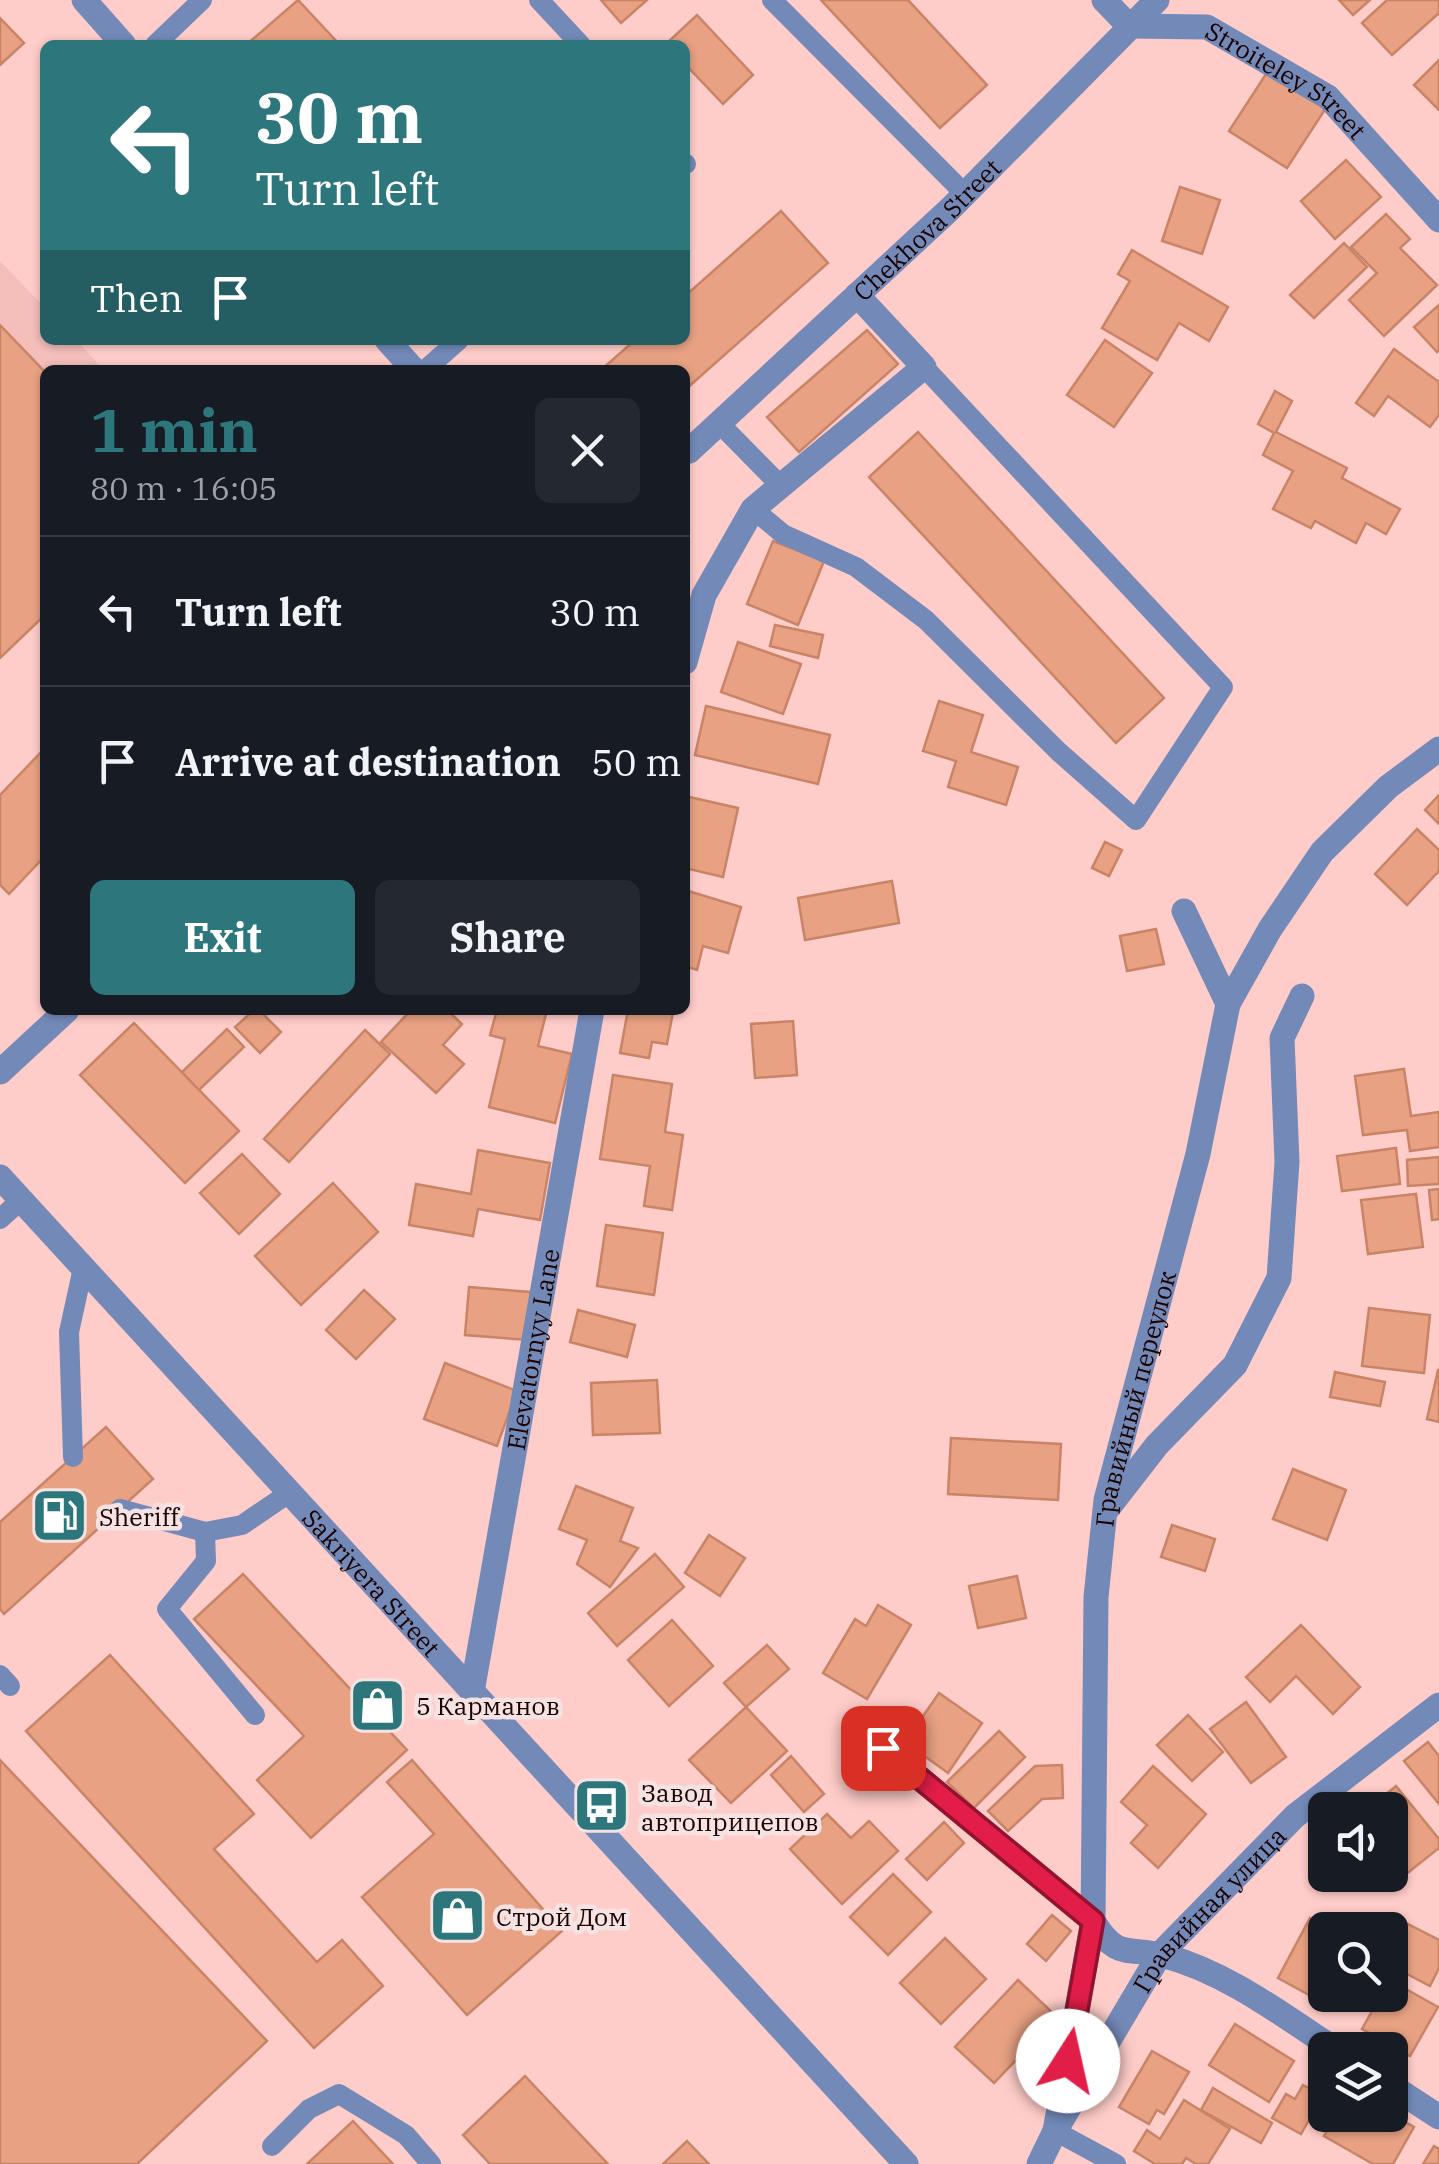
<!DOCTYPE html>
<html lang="en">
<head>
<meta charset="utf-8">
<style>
  body { margin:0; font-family:"IBM Plex Serif",serif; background:#242831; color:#f1f3f6; height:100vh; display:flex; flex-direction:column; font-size:38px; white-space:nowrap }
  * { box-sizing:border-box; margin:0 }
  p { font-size:32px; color:#9ea1a6 }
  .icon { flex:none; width:55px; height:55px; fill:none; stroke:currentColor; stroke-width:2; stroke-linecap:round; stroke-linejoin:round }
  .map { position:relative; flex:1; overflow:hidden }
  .details { position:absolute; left:40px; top:365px; width:650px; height:650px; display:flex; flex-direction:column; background:#171b24; border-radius:15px; box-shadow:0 2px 8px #0004 }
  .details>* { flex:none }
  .top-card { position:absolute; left:40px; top:40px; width:650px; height:305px; border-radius:15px; box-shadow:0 2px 8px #0004; background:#2d767c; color:#fff; overflow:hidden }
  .buttons { position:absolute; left:1308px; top:1792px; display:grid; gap:20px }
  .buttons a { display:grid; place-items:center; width:100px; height:100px; border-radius:15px; background:#171b24; box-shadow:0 2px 8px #0004; font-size:50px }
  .pin { position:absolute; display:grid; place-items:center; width:85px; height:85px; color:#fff; margin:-42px; border-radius:20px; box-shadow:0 5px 15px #0006 }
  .me { position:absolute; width:110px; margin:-55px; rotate:10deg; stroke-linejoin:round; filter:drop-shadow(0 0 8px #0008) }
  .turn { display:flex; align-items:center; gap:35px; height:210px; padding:0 50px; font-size:45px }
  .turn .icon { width:130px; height:130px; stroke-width:2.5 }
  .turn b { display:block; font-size:70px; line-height:85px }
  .then { display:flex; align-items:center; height:95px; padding:0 50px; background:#0003; gap:20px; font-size:38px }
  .round { display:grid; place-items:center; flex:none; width:105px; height:105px; border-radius:15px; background:#242831 }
  .summary { display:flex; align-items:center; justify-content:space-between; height:170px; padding:0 50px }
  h1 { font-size:60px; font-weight:700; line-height:75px; color:#2d767c }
  .button { display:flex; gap:20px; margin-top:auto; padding:20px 50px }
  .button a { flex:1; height:115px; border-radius:15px; background:#2d767c; color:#fff; font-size:40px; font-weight:700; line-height:115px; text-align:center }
  .button a+a { background:#242831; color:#f1f3f6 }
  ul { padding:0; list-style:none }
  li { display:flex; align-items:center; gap:30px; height:150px; padding:0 50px; border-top:2px solid #363941 }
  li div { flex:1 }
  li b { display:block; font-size:38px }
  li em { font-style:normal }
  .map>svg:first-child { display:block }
  .built { fill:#f4beba }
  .building { fill:#e8a183; stroke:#c98467; stroke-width:2.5 }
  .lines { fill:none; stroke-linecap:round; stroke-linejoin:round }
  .service { stroke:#738ab9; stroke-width:20 }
  .minor { stroke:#738ab9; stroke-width:25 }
  .tertiary { stroke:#738ab9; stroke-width:25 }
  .route-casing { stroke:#92132f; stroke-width:25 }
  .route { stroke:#e11d48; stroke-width:18 }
  .labels { text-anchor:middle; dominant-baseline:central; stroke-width:9; stroke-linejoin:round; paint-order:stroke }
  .street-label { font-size:25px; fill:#1c0303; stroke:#f4e3e2 }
  .poi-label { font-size:25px; fill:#1c0303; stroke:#f4e3e2; text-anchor:start }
</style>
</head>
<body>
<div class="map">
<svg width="1439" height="2164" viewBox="0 0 1439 2164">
  <rect width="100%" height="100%" fill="#ffcdc9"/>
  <!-- built -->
  <polygon class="built" points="0,261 45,308 45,340 76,340 104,370 45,370 45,615 0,658"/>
  <!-- building -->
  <g class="building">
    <polygon points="298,0 340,45 246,45"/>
    <polygon points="601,0 647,0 621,23"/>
    <polygon points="821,0 908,0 987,85 940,128"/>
    <polygon points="1339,0 1370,0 1353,15"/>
    <polygon points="1387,0 1439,0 1439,13 1392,55 1362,23"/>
    <polygon points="697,15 753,75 723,104 685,64 685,45 666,44"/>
    <polygon points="0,18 24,43 0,65"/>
    <polygon points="1439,60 1439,110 1414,85"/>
    <polygon points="1268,71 1326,108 1287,168 1229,131"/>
    <polygon points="1346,160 1381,197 1335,239 1301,201"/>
    <polygon points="1180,187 1220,200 1202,254 1162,241"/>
    <polygon points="781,211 828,263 685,390 685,370 601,370 635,340 685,340 685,296"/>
    <polygon points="1386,214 1410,239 1400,248 1437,285 1384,336 1349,300 1377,273 1351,247"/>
    <polygon points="1344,243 1367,267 1314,318 1290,295"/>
    <polygon points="1132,250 1228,307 1209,341 1179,323 1157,360 1102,328 1130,281 1118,274"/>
    <polygon points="1439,305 1439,350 1437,352 1414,327"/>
    <polygon points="0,325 45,372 45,615 0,658"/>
    <polygon points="867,330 898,364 799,452 767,417"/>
    <polygon points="1105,340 1152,373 1114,427 1067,395"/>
    <polygon points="1394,349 1439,382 1439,415 1430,427 1388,396 1374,416 1356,403"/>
    <polygon points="1275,391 1292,401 1276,432 1347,468 1342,478 1400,509 1386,534 1366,523 1356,543 1315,521 1311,528 1273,509 1293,471 1263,455 1274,433 1258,424"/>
    <polygon points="918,432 1164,698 1116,743 869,477"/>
    <polygon points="773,541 824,561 798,625 747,604"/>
    <polygon points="775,625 823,635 818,658 770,646"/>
    <polygon points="738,642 801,664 783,714 721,692"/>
    <polygon points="939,701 983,715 971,752 1018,767 1006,805 948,787 956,761 923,751"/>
    <polygon points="706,706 830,735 818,784 695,755"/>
    <polygon points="45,748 45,856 9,894 0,885 0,795"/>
    <polygon points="1439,795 1439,824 1425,810"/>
    <polygon points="685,796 738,808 723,877 685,868"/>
    <polygon points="1417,829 1439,850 1439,871 1407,905 1375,874"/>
    <polygon points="1105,842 1122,850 1109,876 1092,868"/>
    <polygon points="892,881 899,923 805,940 798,898"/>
    <polygon points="685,890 741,907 728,953 703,946 697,970 685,966"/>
    <polygon points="1156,929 1164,964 1127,971 1120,936"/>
    <polygon points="254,1010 259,1010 281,1032 260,1053 235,1027"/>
    <polygon points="411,1010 447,1010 462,1024 443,1045 464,1064 436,1093 381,1042"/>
    <polygon points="497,1010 547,1010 538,1046 572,1054 555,1123 489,1107 505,1039 490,1035"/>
    <polygon points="628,1010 673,1012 667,1044 652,1042 649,1058 620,1053"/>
    <polygon points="793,1021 797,1075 755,1078 751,1024"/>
    <polygon points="134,1023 239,1131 185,1183 80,1075"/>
    <polygon points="227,1029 244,1047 199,1090 182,1072"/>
    <polygon points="365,1030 390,1054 289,1162 264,1139"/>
    <polygon points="1404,1069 1411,1116 1439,1112 1439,1147 1410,1151 1407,1130 1363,1135 1355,1076"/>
    <polygon points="613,1075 672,1084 665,1132 683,1135 672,1210 644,1206 650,1166 600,1159"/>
    <polygon points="1396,1148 1400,1184 1342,1191 1337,1156"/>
    <polygon points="478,1150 550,1163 540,1220 478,1209 473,1236 409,1225 416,1184 471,1194"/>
    <polygon points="242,1154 280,1194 239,1234 200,1193"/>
    <polygon points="1439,1157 1439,1184 1408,1186 1407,1160"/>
    <polygon points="333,1183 378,1232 301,1305 255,1256"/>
    <polygon points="1439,1189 1439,1219 1432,1220 1429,1190"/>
    <polygon points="1416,1194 1423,1247 1368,1254 1361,1200"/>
    <polygon points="606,1225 663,1233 654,1295 597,1286"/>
    <polygon points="469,1287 531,1292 528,1340 465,1335"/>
    <polygon points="364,1290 395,1319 356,1359 326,1330"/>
    <polygon points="1369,1308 1430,1315 1424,1373 1362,1366"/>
    <polygon points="578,1310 635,1325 627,1357 570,1342"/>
    <polygon points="445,1363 517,1391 497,1446 424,1419"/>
    <polygon points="1438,1370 1439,1370 1439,1422 1427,1419"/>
    <polygon points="1335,1372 1385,1382 1380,1406 1330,1397"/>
    <polygon points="657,1380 660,1433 593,1435 591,1383"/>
    <polygon points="106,1427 153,1479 4,1614 0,1609 0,1522"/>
    <polygon points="951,1438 1061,1444 1058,1500 948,1494"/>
    <polygon points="1293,1469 1346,1490 1327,1540 1273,1519"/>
    <polygon points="576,1486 633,1508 620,1541 638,1548 610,1587 577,1564 587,1540 559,1529"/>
    <polygon points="1172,1525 1215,1539 1205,1571 1161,1557"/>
    <polygon points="709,1535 745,1558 720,1596 685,1573"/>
    <polygon points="655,1554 684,1587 617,1646 588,1613"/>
    <polygon points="243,1574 407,1750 311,1838 257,1780 304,1736 194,1619"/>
    <polygon points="1017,1576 1026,1618 978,1628 969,1586"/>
    <polygon points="878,1605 911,1625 867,1699 823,1673 855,1619 866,1626"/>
    <polygon points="672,1620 713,1666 669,1706 628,1660"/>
    <polygon points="1301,1625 1360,1687 1333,1714 1296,1676 1270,1702 1246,1677"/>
    <polygon points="767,1645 789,1669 746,1707 724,1683"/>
    <polygon points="110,1655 254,1814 214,1849 317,1962 342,1940 383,1986 314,2048 26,1731"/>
    <polygon points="939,1693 982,1723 948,1773 905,1742"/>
    <polygon points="1246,1702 1286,1757 1251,1783 1210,1729"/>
    <polygon points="746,1707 787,1751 731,1803 689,1760"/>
    <polygon points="1188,1715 1223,1752 1192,1781 1157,1745"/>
    <polygon points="999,1731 1025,1757 974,1808 947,1782"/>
    <polygon points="1428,1742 1439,1756 1439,1804 1404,1761"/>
    <polygon points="791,1756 824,1794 804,1812 771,1775"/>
    <polygon points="0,1760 267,2041 137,2164 0,2164"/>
    <polygon points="412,1760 562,1931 467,2015 362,1897 434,1834 387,1782"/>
    <polygon points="1062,1765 1063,1798 1042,1799 1008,1831 988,1811 1035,1766"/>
    <polygon points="1153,1766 1206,1814 1158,1868 1131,1843 1147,1825 1121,1802"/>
    <polygon points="1396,1786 1439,1839 1439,1848 1400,1879 1390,1867 1390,1810 1379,1810 1374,1804"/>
    <polygon points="827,1814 851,1838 869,1821 898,1851 842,1904 790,1849"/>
    <polygon points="944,1822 964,1843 927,1880 906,1859"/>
    <polygon points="893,1874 931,1912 888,1955 850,1917"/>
    <polygon points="1052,1915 1071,1931 1046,1961 1027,1944"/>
    <polygon points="1310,1918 1333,1930 1325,1930 1326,1995 1322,2002 1278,1978"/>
    <polygon points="1402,1921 1439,1940 1439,1968 1430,1986 1390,1965 1390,1945"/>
    <polygon points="945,1938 986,1979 941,2024 900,1983"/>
    <polygon points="1018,1980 1057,2017 994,2083 955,2047"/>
    <polygon points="1390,1980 1438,2007 1410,2056 1362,2029 1381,1995 1390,1995"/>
    <polygon points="1235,2024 1294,2061 1269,2102 1209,2065"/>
    <polygon points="1152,2051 1189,2072 1164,2114 1157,2110 1149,2124 1119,2107"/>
    <polygon points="525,2076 608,2164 490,2164 463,2135"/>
    <polygon points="1303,2085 1323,2095 1301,2134 1272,2118 1286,2094 1295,2099"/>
    <polygon points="1213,2088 1272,2123 1261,2143 1201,2110"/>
    <polygon points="1184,2100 1230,2129 1208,2164 1196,2164 1186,2158 1182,2164 1155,2164 1134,2151 1147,2130 1160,2139"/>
    <polygon points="1390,2113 1414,2127 1393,2164 1373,2164 1324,2136 1336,2115"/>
    <polygon points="353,2121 393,2164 307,2164"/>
    <polygon points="687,2141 709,2164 663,2164"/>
    <polygon points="1434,2146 1439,2149 1439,2164 1423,2164"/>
  </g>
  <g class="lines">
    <!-- service -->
    <g class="service">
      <polyline points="539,0 581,45"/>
      <polyline points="772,0 965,194"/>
      <polyline points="155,45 202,0"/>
      <polyline points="685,163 686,164"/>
      <polyline points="425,370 459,340"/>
      <polyline points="719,423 781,486"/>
      <polyline points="753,509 783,534 856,567 926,620 1059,752 1136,820 1223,687 924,367"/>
      <polyline points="0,1219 21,1200"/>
      <polyline points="73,1457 69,1332 83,1268"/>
      <polyline points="120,1509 205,1532 242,1525 289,1493"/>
      <polyline points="205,1532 206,1561 167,1609 255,1715"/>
      <polyline points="0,1675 10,1686"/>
      <polyline points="883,1748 1093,1921"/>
      <polyline points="1055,2131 1116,2164"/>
      <polyline points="272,2146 309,2109 339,2094 406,2135 431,2164"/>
    </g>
    <!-- minor -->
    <g class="minor">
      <polyline points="84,0 124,45"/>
      <path id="s1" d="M1104,0L1129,26L1207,27L1328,97L1439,220"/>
      <polyline points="387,340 414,370"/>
      <path id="s2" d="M689,451L950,209L1157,0"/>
      <polyline points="685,662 704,595 753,509 924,367 857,295"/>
      <polyline points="1184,911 1228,1004"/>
      <polyline points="0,1072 67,1010"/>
      <polyline points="1108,1508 1157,1445 1235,1365 1279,1278 1287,1162 1282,1038 1302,996"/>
      <path id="s3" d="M472,1692L592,1010"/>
      <path d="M1093,1921C1117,1961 1128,1946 1165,1956C1228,1973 1282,2015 1336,2050"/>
      <polyline points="1390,2085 1439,2117"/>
      <path id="s4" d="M1055,2131L1093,1921L1096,1597L1106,1500L1198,1154L1228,1004L1270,929L1322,852L1388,787L1439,749"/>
      <path id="s5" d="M1039,2164L1055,2131L1160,1954L1295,1816L1439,1705"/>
    </g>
    <!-- tertiary -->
    <path class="tertiary" id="s6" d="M0,1177L906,2164"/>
  </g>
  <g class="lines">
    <defs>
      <polyline id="route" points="883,1748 1093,1921 1068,2061"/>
    </defs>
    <!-- route casing -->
    <use href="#route" class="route-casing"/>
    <!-- route -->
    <use href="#route" class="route"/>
  </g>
  <!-- icons -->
  <defs>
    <symbol id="fuel-square" viewBox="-11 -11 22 22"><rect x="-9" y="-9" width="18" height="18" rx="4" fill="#2d767c" stroke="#f4e3e2"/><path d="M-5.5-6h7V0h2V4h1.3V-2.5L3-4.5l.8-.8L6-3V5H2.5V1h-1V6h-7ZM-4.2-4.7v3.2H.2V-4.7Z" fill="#fff"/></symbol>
    <symbol id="shop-square" viewBox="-11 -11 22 22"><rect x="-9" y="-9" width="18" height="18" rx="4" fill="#2d767c" stroke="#f4e3e2"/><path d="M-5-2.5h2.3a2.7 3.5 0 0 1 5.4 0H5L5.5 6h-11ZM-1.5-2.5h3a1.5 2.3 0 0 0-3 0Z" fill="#fff"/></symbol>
    <symbol id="bus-square" viewBox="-11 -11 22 22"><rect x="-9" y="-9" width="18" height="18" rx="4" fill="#2d767c" stroke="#f4e3e2"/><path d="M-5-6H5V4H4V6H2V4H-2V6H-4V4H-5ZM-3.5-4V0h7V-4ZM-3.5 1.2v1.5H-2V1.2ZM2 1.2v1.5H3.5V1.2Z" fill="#fff"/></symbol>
  </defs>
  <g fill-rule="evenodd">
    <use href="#fuel-square" x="28" y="1484" width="63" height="63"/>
    <use href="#shop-square" x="346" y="1674" width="63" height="63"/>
    <use href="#bus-square" x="570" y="1774" width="63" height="63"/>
    <use href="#shop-square" x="426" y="1884" width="63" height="63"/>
  </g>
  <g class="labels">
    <!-- street labels -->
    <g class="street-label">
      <text stroke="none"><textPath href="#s1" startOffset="210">Stroiteley Street</textPath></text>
      <text stroke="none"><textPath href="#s2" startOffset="325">Chekhova Street</textPath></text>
      <text stroke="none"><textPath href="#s3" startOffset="348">Elevatornyy Lane</textPath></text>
      <text stroke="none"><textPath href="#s4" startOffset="740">Гравийный переулок</textPath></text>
      <text stroke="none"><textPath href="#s6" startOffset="550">Sakriyera Street</textPath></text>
      <text stroke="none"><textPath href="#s5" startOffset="308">Гравийная улица</textPath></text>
    </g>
    <!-- poi labels -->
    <g class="poi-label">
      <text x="99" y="1516">Sheriff</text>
      <text x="416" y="1705">5 Карманов</text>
      <text x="641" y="1792">Завод<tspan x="641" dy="29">автоприцепов</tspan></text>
      <text x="496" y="1916">Строй Дом</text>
    </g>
  </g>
</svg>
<div class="buttons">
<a><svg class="icon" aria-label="sound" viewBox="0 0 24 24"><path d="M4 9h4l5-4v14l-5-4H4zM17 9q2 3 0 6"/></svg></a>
<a><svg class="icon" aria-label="search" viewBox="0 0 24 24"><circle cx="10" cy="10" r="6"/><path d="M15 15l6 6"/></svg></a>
<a><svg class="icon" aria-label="layers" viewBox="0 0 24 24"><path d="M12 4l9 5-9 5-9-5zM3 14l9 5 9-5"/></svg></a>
</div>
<div class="pin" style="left:883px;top:1748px;background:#d93025"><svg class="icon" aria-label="arrive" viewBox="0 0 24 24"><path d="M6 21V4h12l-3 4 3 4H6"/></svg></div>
<svg class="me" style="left:1068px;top:2061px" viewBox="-20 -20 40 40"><circle r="19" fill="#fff"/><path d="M0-13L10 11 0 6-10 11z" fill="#e11d48"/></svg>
<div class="top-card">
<div class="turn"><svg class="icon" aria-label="left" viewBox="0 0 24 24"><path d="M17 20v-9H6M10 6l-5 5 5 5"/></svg><div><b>30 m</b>Turn left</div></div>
<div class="then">Then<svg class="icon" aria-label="arrive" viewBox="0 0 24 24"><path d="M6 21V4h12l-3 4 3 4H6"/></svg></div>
</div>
<section class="details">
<div class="summary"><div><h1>1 min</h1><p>80 m · 16:05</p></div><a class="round"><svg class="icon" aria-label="close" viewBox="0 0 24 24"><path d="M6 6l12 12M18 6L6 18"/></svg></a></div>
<ul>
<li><svg class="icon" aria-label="left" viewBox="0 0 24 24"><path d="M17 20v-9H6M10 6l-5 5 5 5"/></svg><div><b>Turn left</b></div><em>30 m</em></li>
<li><svg class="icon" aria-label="arrive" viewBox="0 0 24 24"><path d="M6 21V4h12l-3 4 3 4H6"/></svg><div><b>Arrive at destination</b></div><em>50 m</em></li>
</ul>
<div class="button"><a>Exit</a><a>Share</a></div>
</section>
</div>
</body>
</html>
